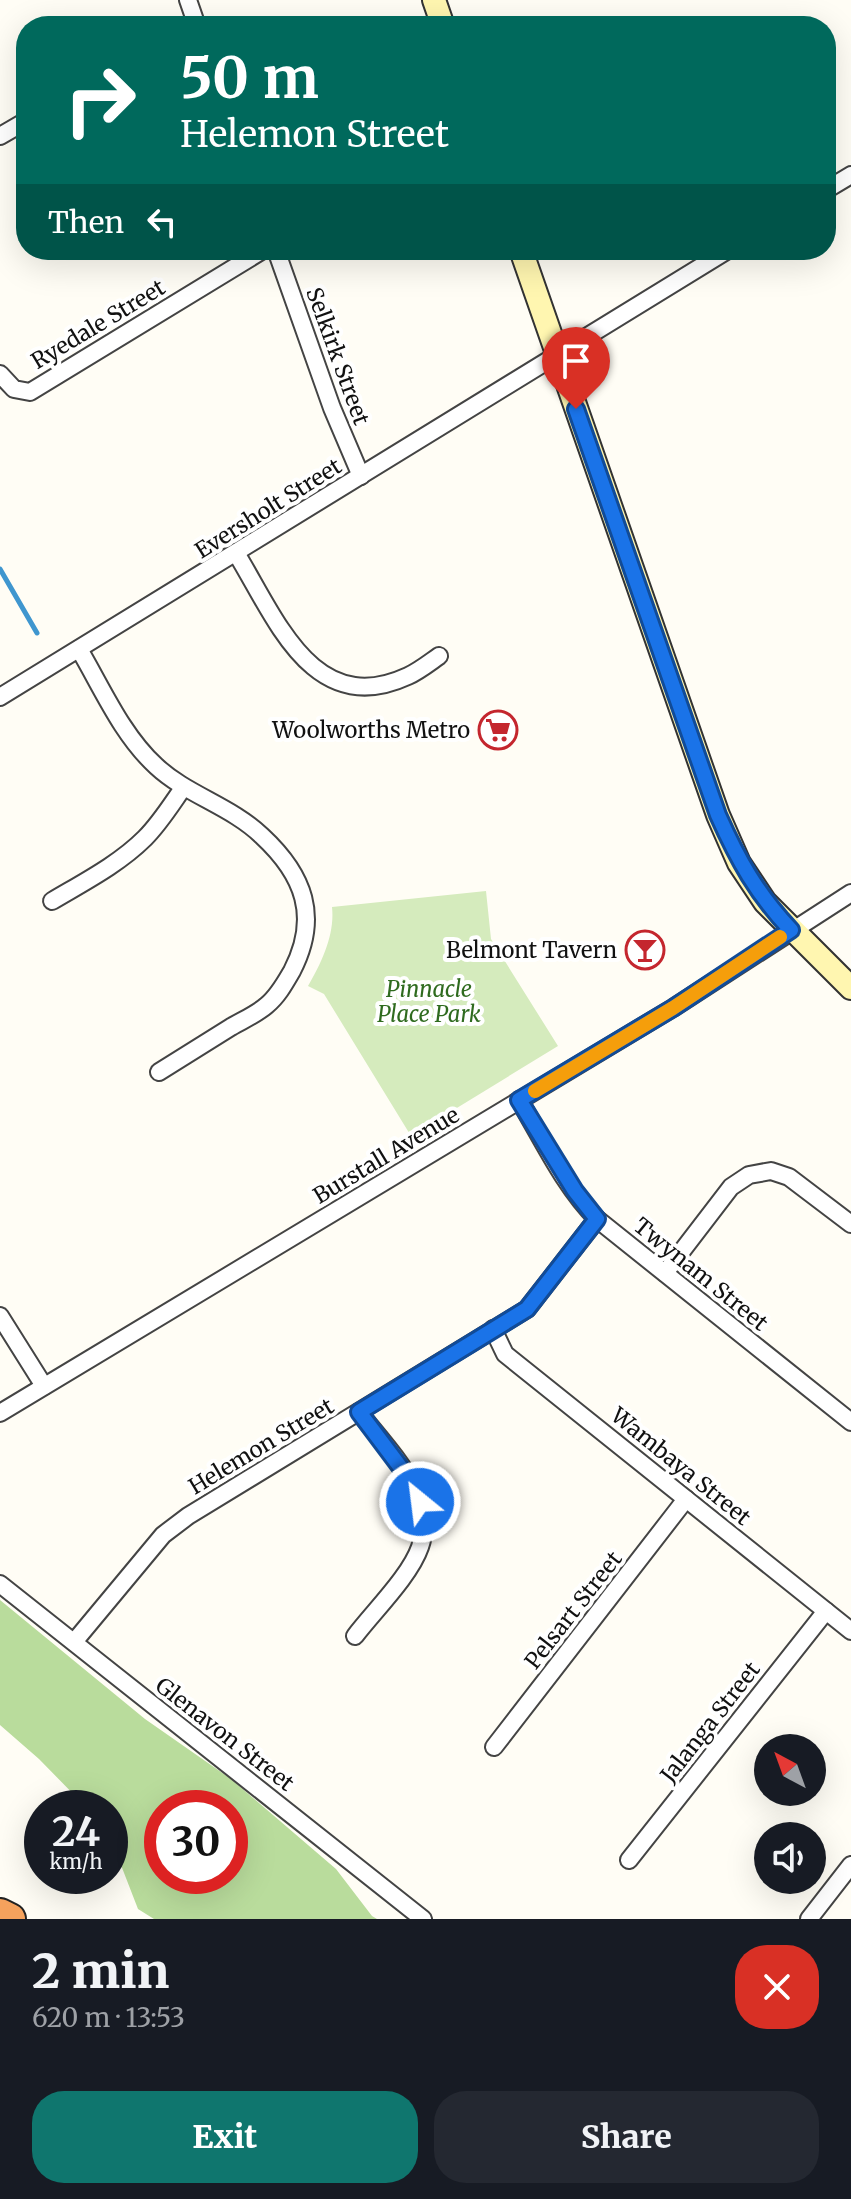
<!DOCTYPE html>
<html lang="en">
<head>
<meta charset="utf-8">
<style>
  body { margin:0; font-family:Merriweather,serif; background:#242831; color:#f1f3f6; height:100vh; display:flex; flex-direction:column; font-size:30px; white-space:nowrap }
  * { box-sizing:border-box; margin:0 }
  p { font-size:26px; color:#9ea1a6 }
  .icon { flex:none; width:44px; height:44px; fill:none; stroke:currentColor; stroke-width:2; stroke-linecap:round; stroke-linejoin:round }
  .map { position:relative; height:1919px; overflow:hidden }
  .drawer { display:flex; flex-direction:column; background:#171b24; flex:1 }
  .drawer>* { flex:none }
  .top-card { position:absolute; left:16px; top:16px; width:820px; height:244px; border-radius:32px; box-shadow:0 8px 32px #0002; background:#00695c; color:#fff; overflow:hidden }
  .needle { width:52px; rotate:319deg }
  .controls { position:absolute; left:754px; top:1734px; display:grid; gap:16px }
  .controls a { display:grid; place-items:center; width:72px; height:72px; border-radius:50%; background:#171b24; box-shadow:0 8px 32px #0002; font-size:40px }
  .speed { position:absolute; left:24px; top:1790px; display:flex; gap:16px; font-size:40px; font-weight:700; text-align:center }
  .speed>* { display:grid; place-content:center; width:104px; height:104px; border-radius:50%; background:#171b24; box-shadow:0 8px 32px #0002; line-height:1 }
  .speed small { font-size:20px; font-weight:400 }
  .speed .limit { border:12px solid #d22; background:#fff; color:#111 }
  .pin { position:absolute; display:grid; place-items:center; width:68px; height:68px; color:#fff; margin:-82px -34px; border-radius:50% 50% 50% 0; rotate:-45deg; box-shadow:0 0 8px #0007 }
  .pin .icon { rotate:45deg }
  .me { position:absolute; width:88px; margin:-44px; rotate:331deg; stroke-linejoin:round; filter:drop-shadow(0 0 6px #0008) }
  .turn { display:flex; align-items:center; gap:28px; height:168px; padding:0 32px; font-size:36px }
  .turn .icon { width:104px; height:104px; stroke-width:2.5 }
  .turn b { display:block; font-size:56px; line-height:68px }
  .then { display:flex; align-items:center; height:76px; padding:0 32px; background:#0003; gap:16px; font-size:30px }
  .round { display:grid; place-items:center; flex:none; width:84px; height:84px; border-radius:32px; background:#242831 }
  .overview { display:flex; align-items:center; justify-content:space-between; height:136px; padding:0 32px }
  h1 { font-size:48px; font-weight:800; line-height:60px }
  .action { display:flex; gap:16px; margin-top:auto; padding:16px 32px }
  .action a { flex:1; height:92px; border-radius:32px; background:#0f766e; color:#fff; font-size:32px; font-weight:800; line-height:92px; text-align:center }
  .action a+a { background:#242831; color:#f1f3f6 }
  .map>svg:first-child { display:block }
  .green { fill:#d5ebbd }
  .forest { fill:#b9dc9c; fill-rule:evenodd }
  .lines { fill:none; stroke-linecap:round; stroke-linejoin:round }
  .stream { stroke:#3f96cf; stroke-width:5 }
  .street-casing { stroke:#444; stroke-width:20 }
  .secondary-casing { stroke:#333; stroke-width:26 }
  .highway-casing { stroke:#222; stroke-width:34 }
  .street { stroke:#fff; stroke-width:16 }
  .secondary { stroke:#fff6b0; stroke-width:22 }
  .highway { stroke:#f5a25d; stroke-width:30 }
  .route-casing { stroke:#114b97; stroke-width:20 }
  .route { stroke:#1a73e8; stroke-width:14 }
  .slow { stroke:#f59e0b; stroke-width:14 }
  .labels { text-anchor:middle; dominant-baseline:central; stroke-width:8; stroke-linejoin:round; paint-order:stroke }
  .street-label { font-size:22px; fill:#111; stroke:#fff }
  .poi-label { font-size:22px; fill:#111; stroke:#fff; text-anchor:end }
  .park-label { font-size:22px; font-style:italic; fill:#2f6b1f; stroke:#fff }
</style>
</head>
<body>
<div class="map">
<svg width="851" height="1919" viewBox="0 0 851 1919">
  <rect width="100%" height="100%" fill="#fffdf5"/>
  <!-- green -->
  <path class="green" d="M486,891L491,939L558,1046L411,1136L324,994L308,986C322,962 335,934 332,907Z"/>
  <!-- forest -->
  <path class="forest" d="M0,1600L145,1719L231,1779L336,1869L372,1916L377,1919H154L138,1909L119,1860L110,1844V1808H87L39,1759L0,1725ZM162,1808H230V1876H162Z"/>
  <g class="lines">
    <!-- stream -->
    <polyline class="stream" points="0,569 37,633"/>
    <defs>
      <g id="street">
        <polyline points="188,0 197,26"/>
        <polyline points="0,136 26,121"/>
        <polyline points="826,190 851,175"/>
        <polyline points="276,250 332,408 361,476"/>
        <polyline points="0,374 14,389 30,392 263,250"/>
        <path d="M236,553C276,618 313,720 408,676C419,671 429,663 439,656"/>
        <path d="M79,649C102,688 122,735 156,766C187,795 231,806 262,836C304,875 320,917 292,971C285,983 278,996 267,1005C257,1014 243,1020 231,1027C207,1042 183,1057 159,1072"/>
        <polyline points="0,697 728,250"/>
        <path d="M52,901C84,882 119,864 145,838C160,823 171,805 183,788"/>
        <path d="M519,1100C543,1140 564,1186 597,1219L851,1422"/>
        <polyline points="665,1273 731,1187 749,1175 771,1171 789,1177 851,1224"/>
        <polyline points="0,1316 44,1386"/>
        <polyline points="493,1329 505,1354 851,1631"/>
        <polyline points="0,1413 673,1008 851,893"/>
        <polyline points="0,1584 423,1919"/>
        <path d="M355,1636C374,1611 410,1576 420,1547C438,1496 387,1449 359,1412"/>
        <polyline points="74,1642 163,1535 188,1516 527,1309 597,1219"/>
        <polyline points="494,1747 686,1499"/>
        <polyline points="629,1860 826,1611"/>
        <polyline points="809,1919 851,1865"/>
      </g>
      <g id="secondary">
        <polyline points="434,0 443,26"/>
        <polyline points="521,250 718,815 739,863 765,902 851,988"/>
      </g>
      <polyline id="highway" points="0,1914 10,1919"/>
    </defs>
    <!-- street casing -->
    <use href="#street" class="street-casing"/>
    <!-- secondary casing -->
    <use href="#secondary" class="secondary-casing"/>
    <!-- highway casing -->
    <use href="#highway" class="highway-casing"/>
    <!-- street -->
    <use href="#street" class="street"/>
    <!-- secondary -->
    <use href="#secondary" class="secondary"/>
    <!-- highway -->
    <use href="#highway" class="highway"/>
  </g>
  <g class="lines">
    <defs>
      <path id="route" d="M420,1502L407,1476L359,1412L527,1309L597,1219L575,1191L519,1100L673,1008L791,930C757,894 738,860 718,815L576,409"/>
    </defs>
    <!-- route casing -->
    <use href="#route" class="route-casing"/>
    <!-- route -->
    <use href="#route" class="route"/>
    <!-- slow -->
    <polyline class="slow" points="535,1091 673,1008 780,937"/>
  </g>
  <!-- icons -->
  <defs>
    <symbol id="supermarket-ring" viewBox="-11 -11 22 22"><circle r="9.5" fill="#fff" stroke="#c4262e" stroke-width="1.5"/><path d="M-6-5.5h2.5l.6 2H6L4.5 2H-2.5L-4.4-4H-6ZM-1.5 3.2a1.3 1.3 0 1 0 .1 0ZM3 3.2a1.3 1.3 0 1 0 .1 0Z" fill="#c4262e"/></symbol>
    <symbol id="bar-ring" viewBox="-11 -11 22 22"><circle r="9.5" fill="#fff" stroke="#c4262e" stroke-width="1.5"/><path d="M-6-5H6L.8 .8V4.5H3.5V6h-7V4.5H-.8V.8Z" fill="#c4262e"/></symbol>
  </defs>
  <g fill-rule="evenodd">
    <use href="#supermarket-ring" x="476" y="708" width="44" height="44"/>
    <use href="#bar-ring" x="623" y="928" width="44" height="44"/>
  </g>
  <g class="labels">
    <!-- street labels -->
    <g class="street-label">
      <text transform="translate(98 324) rotate(-31)">Ryedale Street</text>
      <text transform="translate(338 356) rotate(70)">Selkirk Street</text>
      <text transform="translate(268 508) rotate(-32)">Eversholt Street</text>
      <text transform="translate(386 1155) rotate(-31)">Burstall Avenue</text>
      <text transform="translate(701 1274) rotate(39)">Twynam Street</text>
      <text transform="translate(261 1446) rotate(-31)">Helemon Street</text>
      <text transform="translate(681 1466) rotate(39)">Wambaya Street</text>
      <text transform="translate(573 1610) rotate(-52)">Pelsart Street</text>
      <text transform="translate(710 1722) rotate(-52)">Jalanga Street</text>
      <text transform="translate(225 1734) rotate(38)">Glenavon Street</text>
    </g>
    <!-- poi labels -->
    <g class="poi-label">
      <text x="470" y="730">Woolworths Metro</text>
      <text x="617" y="950">Belmont Tavern</text>
    </g>
    <!-- park labels -->
    <g class="park-label">
      <text x="429" y="989">Pinnacle<tspan x="429" dy="25">Place Park</tspan></text>
    </g>
  </g>
</svg>
<div class="controls">
<a><svg class="needle" viewBox="-14 -14 28 28"><path d="M0-13l5 13h-10z" fill="#e53935"/><path d="M0 13l5-13h-10z" fill="#9ea1a6"/></svg></a>
<a><svg class="icon" aria-label="sound" viewBox="0 0 24 24"><path d="M4 9h4l5-4v14l-5-4H4zM17 9q2 3 0 6"/></svg></a>
</div>
<div class="speed"><div>24<small>km/h</small></div><div class="limit">30</div></div>
<div class="pin" style="left:576px;top:409px;background:#d93025"><svg class="icon" aria-label="arrive" viewBox="0 0 24 24"><path d="M6 21V4h12l-3 4 3 4H6"/></svg></div>
<svg class="me" style="left:420px;top:1502px" viewBox="-20 -20 40 40"><circle r="17" fill="#1a73e8" stroke="#fff" stroke-width="3"/><path d="M0-11L8 9 0 5-8 9z" fill="#fff"/></svg>
<div class="top-card">
<div class="turn"><svg class="icon" aria-label="right" viewBox="0 0 24 24"><path d="M7 20v-9h11M14 6l5 5-5 5"/></svg><div><b>50 m</b>Helemon Street</div></div>
<div class="then">Then<svg class="icon" aria-label="left" viewBox="0 0 24 24"><path d="M17 20v-9H6M10 6l-5 5 5 5"/></svg></div>
</div>
</div>
<section class="drawer">
<div class="overview"><div><h1>2 min</h1><p>620 m · 13:53</p></div><a class="round" style="background:#d93025;color:#fff"><svg class="icon" aria-label="close" viewBox="0 0 24 24"><path d="M6 6l12 12M18 6L6 18"/></svg></a></div>
<div class="action"><a>Exit</a><a>Share</a></div>
</section>
</body>
</html>
